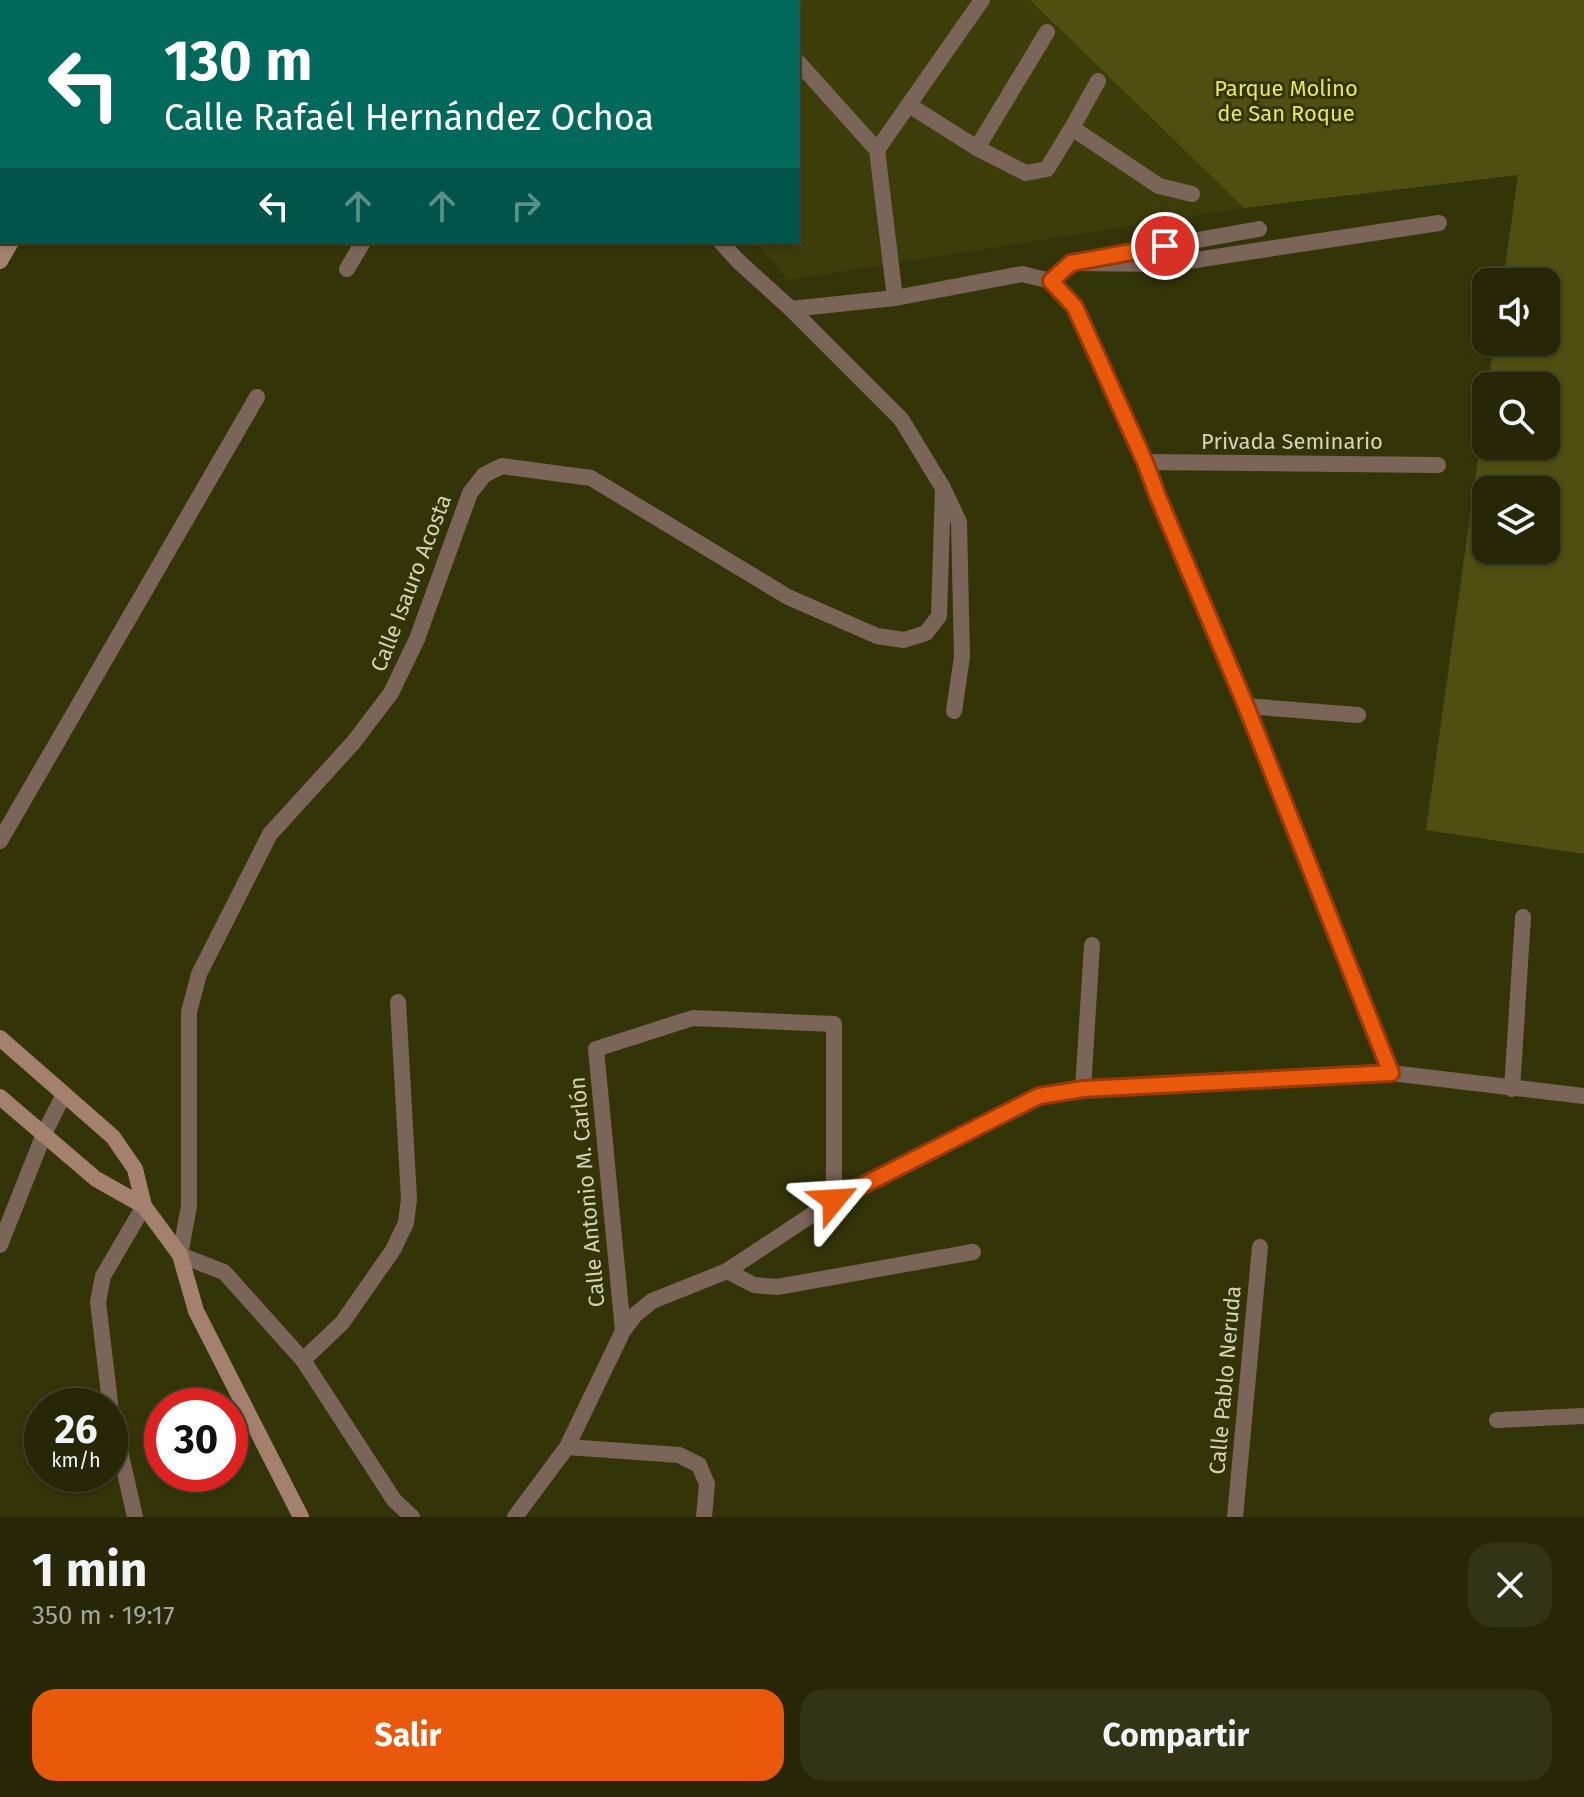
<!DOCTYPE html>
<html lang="es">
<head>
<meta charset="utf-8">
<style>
  body { margin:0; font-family:"Fira Sans",sans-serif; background:#333315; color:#f1f3f6; height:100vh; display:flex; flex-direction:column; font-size:30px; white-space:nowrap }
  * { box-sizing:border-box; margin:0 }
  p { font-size:26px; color:#a4a59b }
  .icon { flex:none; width:44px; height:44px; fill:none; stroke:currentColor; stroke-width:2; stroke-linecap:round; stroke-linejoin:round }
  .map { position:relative; height:1517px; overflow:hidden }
  .side { display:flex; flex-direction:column; background:#272707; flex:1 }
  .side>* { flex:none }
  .hud { position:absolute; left:0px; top:0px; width:800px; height:244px; box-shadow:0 2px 6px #0004,0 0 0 2px #434428; background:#00695c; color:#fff; overflow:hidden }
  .controls { position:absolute; left:1472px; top:268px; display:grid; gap:16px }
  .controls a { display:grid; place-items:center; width:88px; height:88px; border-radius:16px; background:#272707; box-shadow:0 2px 6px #0004,0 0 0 2px #434428; font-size:40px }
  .speed { position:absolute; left:24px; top:1388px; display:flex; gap:16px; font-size:40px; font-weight:700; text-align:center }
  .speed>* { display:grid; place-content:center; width:104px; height:104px; border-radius:50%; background:#272707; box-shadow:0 2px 6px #0004,0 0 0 2px #434428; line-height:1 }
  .speed small { font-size:20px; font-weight:400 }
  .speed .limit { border:12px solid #d22; background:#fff; color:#111 }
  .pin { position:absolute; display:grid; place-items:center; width:68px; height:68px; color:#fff; margin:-34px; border:4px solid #fff; border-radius:50%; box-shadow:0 2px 8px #0007 }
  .me { position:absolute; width:88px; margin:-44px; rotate:63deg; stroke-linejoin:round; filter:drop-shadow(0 0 6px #0008) }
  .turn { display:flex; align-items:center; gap:28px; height:168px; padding:0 32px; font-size:36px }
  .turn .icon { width:104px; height:104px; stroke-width:2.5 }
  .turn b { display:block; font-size:56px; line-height:68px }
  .lanes { display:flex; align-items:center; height:76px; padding:0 32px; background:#0003; justify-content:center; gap:40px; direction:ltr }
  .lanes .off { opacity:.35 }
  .round { display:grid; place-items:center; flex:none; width:84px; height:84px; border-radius:24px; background:#333315 }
  .overview { display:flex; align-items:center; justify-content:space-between; height:136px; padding:0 32px }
  h1 { font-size:48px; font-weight:700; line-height:60px }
  .cta { display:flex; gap:16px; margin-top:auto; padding:16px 32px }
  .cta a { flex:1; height:92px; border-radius:24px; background:#ea580c; color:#fff; font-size:32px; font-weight:700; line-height:92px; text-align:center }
  .cta a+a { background:#333315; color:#f1f3f6 }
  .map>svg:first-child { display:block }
  .built { fill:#3d3d0a }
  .green { fill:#4f4f11; fill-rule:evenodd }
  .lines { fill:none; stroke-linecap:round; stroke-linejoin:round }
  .lane { stroke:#7b6559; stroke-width:16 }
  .street { stroke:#7b6559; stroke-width:16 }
  .secondary { stroke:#a4816e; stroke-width:16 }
  .route-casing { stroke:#983908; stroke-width:20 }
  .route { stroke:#ea580c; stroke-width:14 }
  .labels { text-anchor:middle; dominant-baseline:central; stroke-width:6; stroke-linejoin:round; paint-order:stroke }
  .park-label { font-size:22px; fill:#e6e765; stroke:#343409 }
  .street-label { font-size:22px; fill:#d3d5b9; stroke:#343409 }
</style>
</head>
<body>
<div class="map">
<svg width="1584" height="1517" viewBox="0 0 1584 1517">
  <rect width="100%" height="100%" fill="#343409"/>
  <!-- built -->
  <polygon class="built" points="545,0 1030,0 1244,208 788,280 755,242 798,242 798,2 547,2"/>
  <!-- green -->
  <path class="green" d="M1030,0H1584V854L1426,830L1486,403V446H1546V386H1488L1494,342H1546V282H1503L1518,175L1244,208ZM1486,490H1546V550H1486Z"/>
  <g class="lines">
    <!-- lane -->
    <g class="lane">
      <polyline points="765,2 765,0"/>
      <polyline points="798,62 877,150 895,298"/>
      <polyline points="909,105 977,148 1026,173 1047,169 1072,128 1098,81"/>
      <polyline points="1072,128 1159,186 1192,194"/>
      <polyline points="977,148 1047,32"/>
      <polyline points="877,150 982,0"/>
    </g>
    <!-- street -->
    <g class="street">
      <polyline points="508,0 510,2"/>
      <polyline points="721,242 738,261 791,309 901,419 943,488 959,522 962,657 954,711"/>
      <polyline points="1109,256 1259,229"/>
      <polyline points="1071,263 1169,264 1439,223"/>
      <polyline points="347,269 363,242"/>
      <polyline points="791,309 895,298 1022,274 1051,281 1075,307 1145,462 1158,497 1246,706 1391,1073"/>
      <polyline points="1145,462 1438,465"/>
      <polyline points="1246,706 1358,715"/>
      <polyline points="0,841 257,397"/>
      <polyline points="1083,1089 1092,945"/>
      <polyline points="1512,1089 1523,917"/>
      <polyline points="0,1245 44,1134 64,1094"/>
      <polyline points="727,1271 754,1285 777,1287 973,1252"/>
      <polyline points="623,1331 596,1049 693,1018 834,1024 834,1200"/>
      <polyline points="303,1360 342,1323 393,1250 406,1223 409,1199 398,1002"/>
      <polyline points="1497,1420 1584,1416"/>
      <polyline points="567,1447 679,1455 699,1465 707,1484 704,1517"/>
      <polyline points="135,1517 111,1411 98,1302 103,1276 144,1206"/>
      <polyline points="412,1517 394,1500 303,1360 224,1272 180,1255 189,1206 189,1012 199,974 270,834 353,743 391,693 417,639 470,493 484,475 502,466 591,478 788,597 877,636 904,640 926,633 939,616 943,488"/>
      <polyline points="515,1517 567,1447 623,1331 635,1315 652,1301 727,1271 834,1200 1039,1096 1083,1089 1391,1073 1584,1096"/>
      <polyline points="1235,1517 1260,1247"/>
    </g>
    <!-- secondary -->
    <g class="secondary">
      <polyline points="54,2 55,0"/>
      <polyline points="152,2 153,0"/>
      <polyline points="0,95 2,92"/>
      <polyline points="0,261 11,242"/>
      <polyline points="0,1038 113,1137 135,1169 144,1206"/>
      <polyline points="0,1097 96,1179 144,1206 180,1255 196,1311 301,1517"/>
    </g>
  </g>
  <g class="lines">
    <defs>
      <polyline id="route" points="834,1200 1039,1096 1083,1089 1391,1073 1246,706 1158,497 1145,462 1075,307 1051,281 1071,263 1165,246"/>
    </defs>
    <!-- route casing -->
    <use href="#route" class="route-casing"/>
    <!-- route -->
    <use href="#route" class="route"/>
  </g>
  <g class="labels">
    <!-- park labels -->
    <g class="park-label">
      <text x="1286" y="88">Parque Molino<tspan x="1286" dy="25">de San Roque</tspan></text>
    </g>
    <!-- street labels -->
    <g class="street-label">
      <text x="1292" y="441">Privada Seminario</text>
      <text transform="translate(411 583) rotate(-69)">Calle Isauro Acosta</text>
      <text transform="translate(587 1192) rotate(-95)">Calle Antonio M. Carlón</text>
      <text transform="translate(1225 1380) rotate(-85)">Calle Pablo Neruda</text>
    </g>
  </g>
</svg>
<div class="controls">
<a><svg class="icon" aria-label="sound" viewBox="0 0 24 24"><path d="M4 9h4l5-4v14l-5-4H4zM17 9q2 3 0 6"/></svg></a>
<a><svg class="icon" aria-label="search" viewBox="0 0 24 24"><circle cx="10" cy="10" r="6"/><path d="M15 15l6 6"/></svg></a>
<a><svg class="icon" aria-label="layers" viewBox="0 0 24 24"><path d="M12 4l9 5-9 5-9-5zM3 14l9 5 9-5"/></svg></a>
</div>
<div class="speed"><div>26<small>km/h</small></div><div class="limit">30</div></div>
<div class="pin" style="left:1165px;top:246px;background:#d93025"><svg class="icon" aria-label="arrive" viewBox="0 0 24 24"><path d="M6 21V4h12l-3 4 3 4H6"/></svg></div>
<svg class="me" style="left:834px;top:1200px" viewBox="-20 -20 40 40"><path d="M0-17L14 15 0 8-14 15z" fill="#ea580c" stroke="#fff" stroke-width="4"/></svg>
<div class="hud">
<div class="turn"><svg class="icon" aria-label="left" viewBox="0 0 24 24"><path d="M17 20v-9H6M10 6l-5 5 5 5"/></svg><div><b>130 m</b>Calle Rafaél Hernández Ochoa</div></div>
<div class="lanes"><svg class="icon" aria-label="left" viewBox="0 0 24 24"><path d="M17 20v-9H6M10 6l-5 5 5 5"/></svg><svg class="icon off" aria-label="ahead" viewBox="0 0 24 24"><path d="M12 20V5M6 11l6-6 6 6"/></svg><svg class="icon off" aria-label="ahead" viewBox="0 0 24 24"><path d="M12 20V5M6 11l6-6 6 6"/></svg><svg class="icon off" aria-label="right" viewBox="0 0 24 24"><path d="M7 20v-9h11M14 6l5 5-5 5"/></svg></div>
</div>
</div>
<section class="side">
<div class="overview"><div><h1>1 min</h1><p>350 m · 19:17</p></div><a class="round"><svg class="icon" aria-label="close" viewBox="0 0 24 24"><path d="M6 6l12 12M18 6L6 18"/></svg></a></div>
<div class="cta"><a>Salir</a><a>Compartir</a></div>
</section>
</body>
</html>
